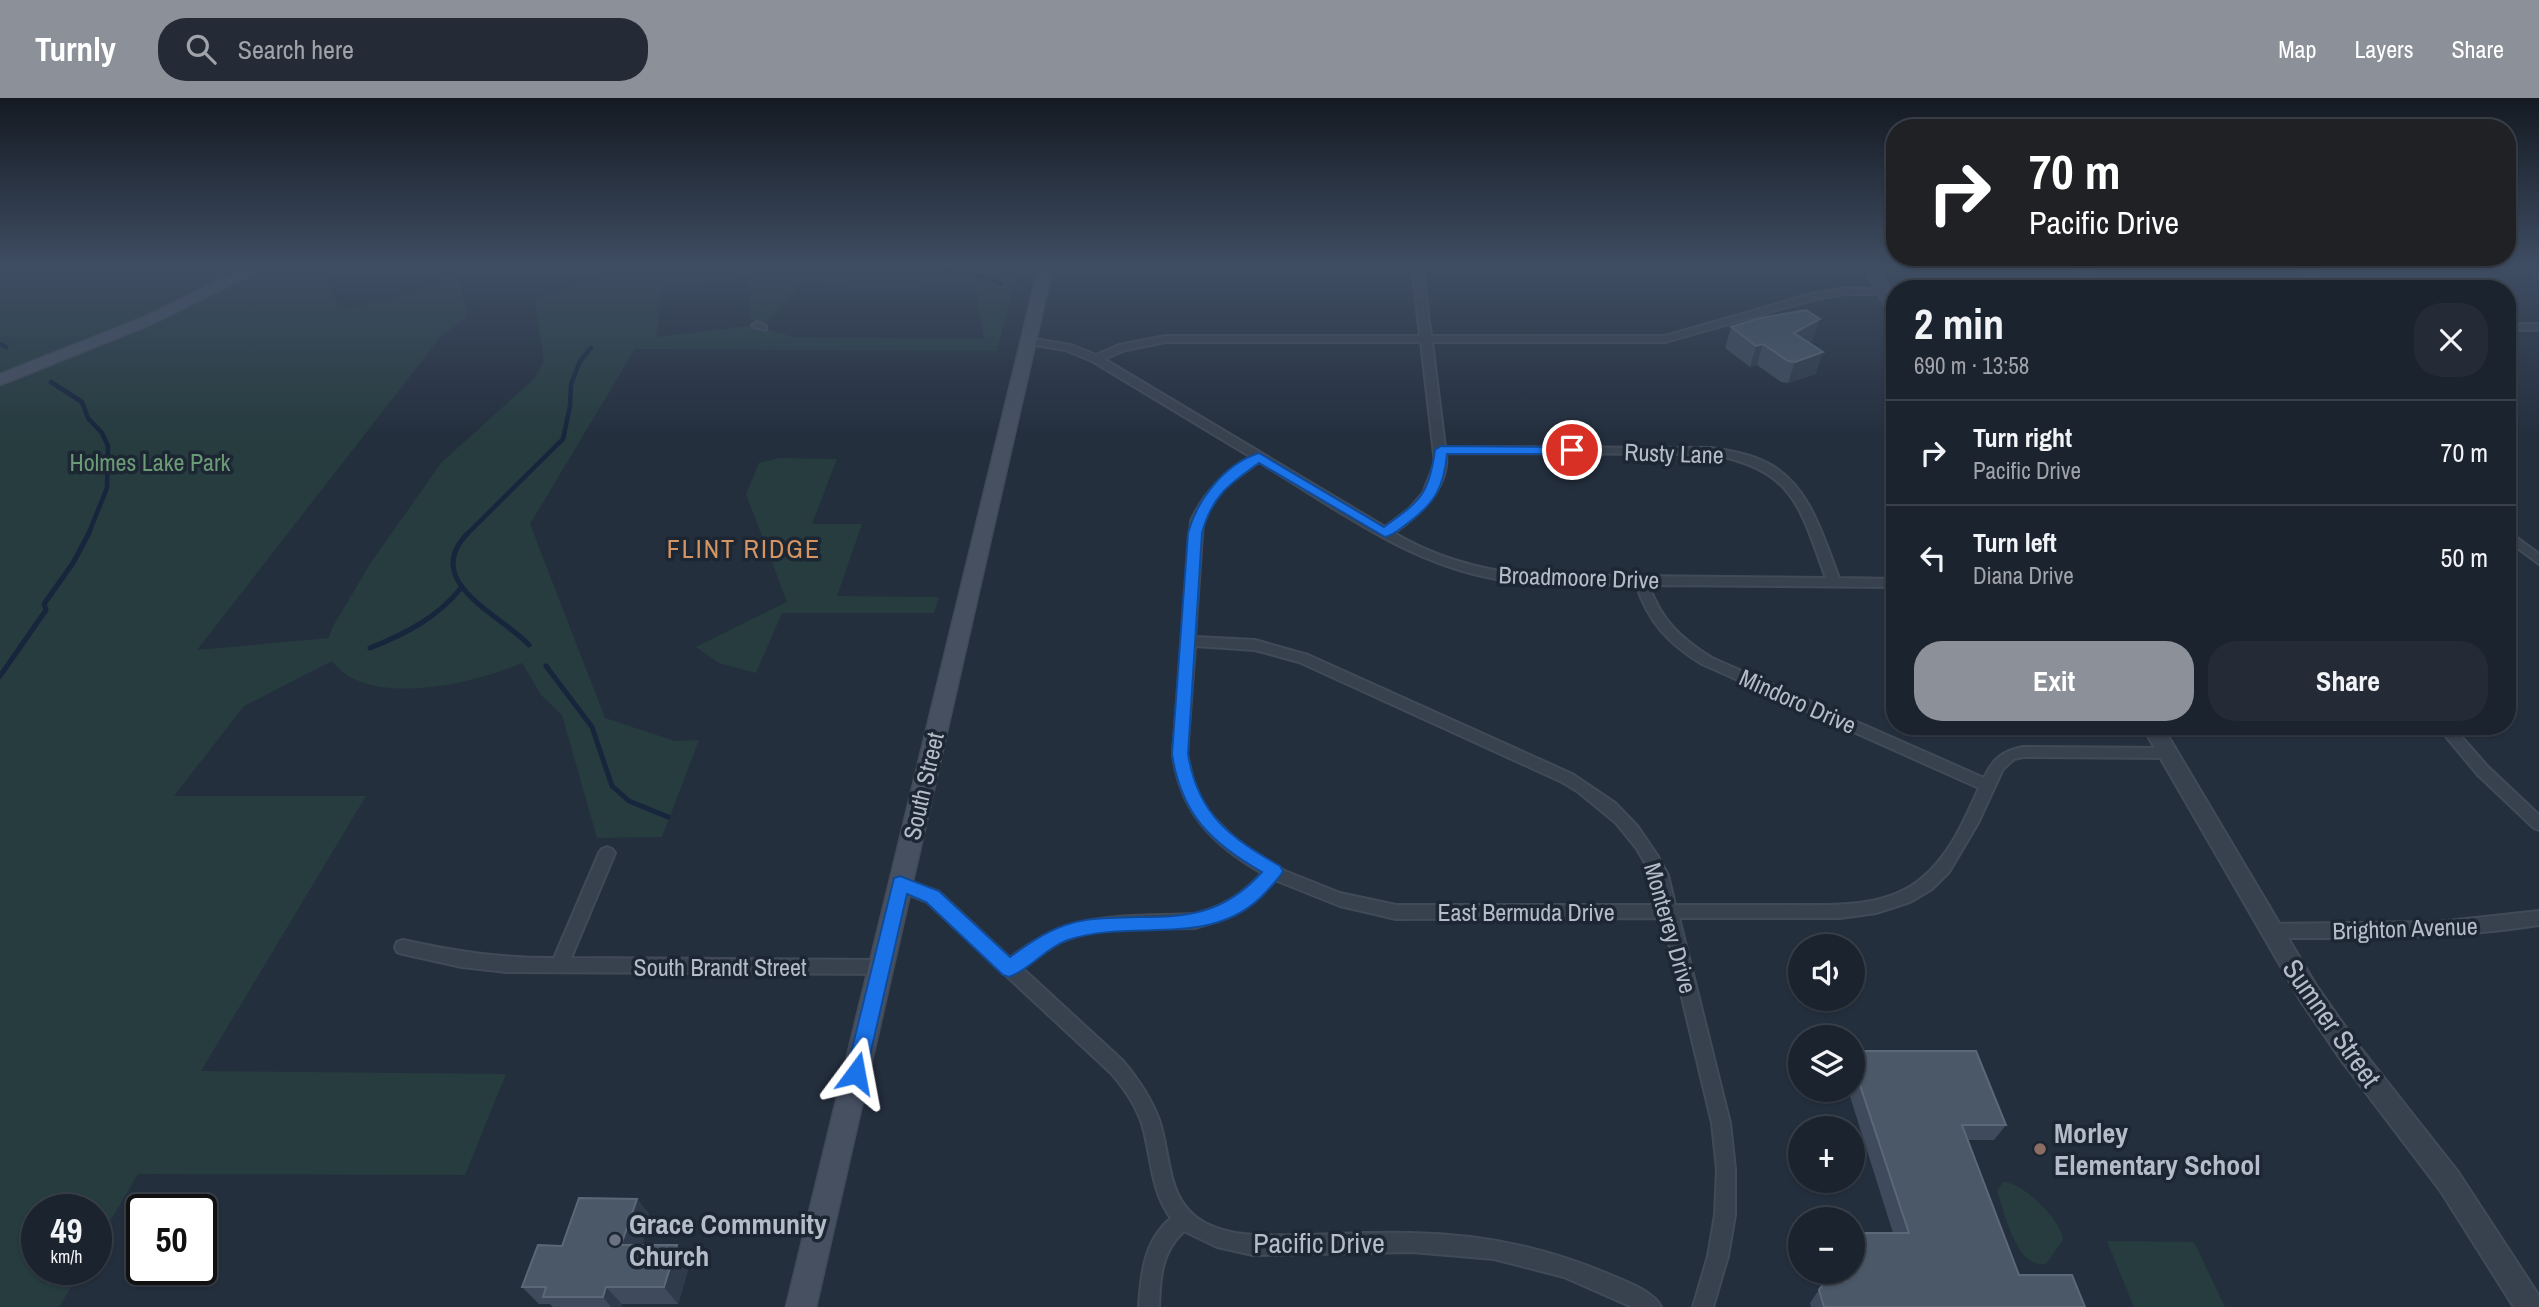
<!DOCTYPE html>
<html lang="en">
<head>
<meta charset="utf-8">
<style>
  body { margin:0; font-family:"Archivo Narrow",sans-serif; background:#242b36; color:#f1f3f6; height:100vh; display:flex; flex-direction:column; font-size:26px; white-space:nowrap }
  * { box-sizing:border-box; margin:0 }
  p { font-size:23px; color:#a0a4aa }
  .icon { flex:none; width:38px; height:38px; fill:none; stroke:currentColor; stroke-width:2; stroke-linecap:round; stroke-linejoin:round }
  .map { position:relative; flex:1; overflow:hidden }
  .sheet { position:absolute; left:1886px; top:182px; width:630px; height:455px; display:flex; flex-direction:column; background:#1b232e; border-radius:28px; box-shadow:0 2px 5px #0004,0 0 0 2px #39404a }
  .sheet>* { flex:none }
  .guide { position:absolute; left:1886px; top:21px; width:630px; height:147px; border-radius:28px; box-shadow:0 2px 5px #0004,0 0 0 2px #39404a; background:#202124; color:#fff; overflow:hidden }
  .fabs { position:absolute; left:1788px; top:836px; display:grid; gap:14px }
  .fabs a { display:grid; place-items:center; width:77px; height:77px; border-radius:50%; background:#1b232e; box-shadow:0 2px 5px #0004,0 0 0 2px #39404a; font-size:35px }
  .speed { position:absolute; left:21px; top:1096px; display:flex; gap:14px; font-size:35px; font-weight:700; text-align:center }
  .speed>* { display:grid; place-content:center; width:91px; height:91px; border-radius:50%; background:#1b232e; box-shadow:0 2px 5px #0004,0 0 0 2px #39404a; line-height:1 }
  .speed small { font-size:18px; font-weight:400 }
  .speed .limit { border:4px solid #111; border-radius:10px; background:#fff; color:#111 }
  .pin { position:absolute; display:grid; place-items:center; width:60px; height:60px; color:#fff; margin:-30px; border:4px solid #fff; border-radius:50%; box-shadow:0 2px 7px #0007 }
  .me { position:absolute; width:77px; margin:-38px; rotate:13deg; stroke-linejoin:round; filter:drop-shadow(0 0 5px #0008) }
  .turn { display:flex; align-items:center; gap:24px; height:147px; padding:0 28px; font-size:32px }
  .turn .icon { width:91px; height:91px; stroke-width:2.5 }
  .turn b { display:block; font-size:49px; line-height:60px }
  .round { display:grid; place-items:center; flex:none; width:74px; height:74px; border-radius:28px; background:#242b36 }
  .headline { display:flex; align-items:center; justify-content:space-between; height:119px; padding:0 28px }
  h1 { font-size:42px; font-weight:700; line-height:52px }
  .button { display:flex; gap:14px; margin-top:auto; padding:14px 28px }
  .button a { flex:1; height:80px; border-radius:28px; background:#8c9099; color:#fff; font-size:28px; font-weight:700; line-height:80px; text-align:center }
  .button a+a { background:#242b36; color:#f1f3f6 }
  ul { padding:0; list-style:none }
  li { display:flex; align-items:center; gap:21px; height:105px; padding:0 28px; border-top:2px solid #39404a }
  li div { flex:1 }
  li b { display:block; font-size:26px }
  li em { font-style:normal }
  header { display:flex; align-items:center; gap:42px; box-sizing:border-box; height:98px; padding:0 35px; background:#8c9099; color:#fff }
  header strong { font-size:33px }
  nav { display:flex; gap:38px; margin-inline-start:auto; font-size:24px }
  .search { width:490px; height:63px; background:#242b36; display:flex; align-items:center; gap:18px; box-sizing:border-box; padding:0 24px; border-radius:28px; color:#a0a4aa; font-size:26px }
  .map>svg:first-child { display:block }
  .green { fill:#263c3f; fill-rule:evenodd }
  .lines { fill:none; stroke-linecap:round; stroke-linejoin:round }
  .stream-far1 { stroke:#17263c; stroke-width:4.5 }
  .stream { stroke:#17263c; stroke-width:5 }
  .minor-casing { stroke:#414a57; stroke-width:4 }
  .tertiary-casing { stroke:#414a57; stroke-width:4 }
  .secondary-casing { stroke:#414a57; stroke-width:3 }
  .minor { fill:#38414e; fill-rule:evenodd }
  .tertiary { fill:#38414e; fill-rule:evenodd }
  .secondary { fill:#465061; fill-rule:evenodd }
  .wall { fill:#3f4b5c }
  .shaded-wall { fill:#2f3b4b }
  .building { fill:#4b5868; stroke:#5c6777; stroke-width:2 }
  .route { fill:#1a73e8; stroke:#114b97; stroke-width:2 }
  .education-dot { fill:#8d6e63; stroke:#1d2633; stroke-width:2.5 }
  .worship-dot { fill:#6b7280; stroke:#1d2633; stroke-width:2.5 }
  .labels { text-anchor:middle; dominant-baseline:central; stroke-width:7; stroke-linejoin:round; paint-order:stroke }
  .street-label { font-size:24px; fill:#b4bcc9; stroke:#1d2633 }
  .park-label { font-size:24px; fill:#6b9a76; stroke:#1d2633 }
  .neighbourhood-label { font-size:26px; letter-spacing:2px; fill:#d59563; stroke:#1d2633 }
  .near-street-label { font-size:28px; fill:#b4bcc9; stroke:#1d2633 }
  .near-poi-label { font-size:28px; font-weight:bold; fill:#b4bcc9; stroke:#1d2633; text-anchor:start }
</style>
</head>
<body>
<header>
<strong>Turnly</strong>
<div class="search"><svg class="icon" aria-label="search" viewBox="0 0 24 24"><circle cx="10" cy="10" r="6"/><path d="M15 15l6 6"/></svg>Search here</div>
<nav><a>Map</a><a>Layers</a><a>Share</a></nav>
</header>
<div class="map">
<svg width="2539" height="1209" viewBox="0 0 2539 1209">
  <rect width="100%" height="100%" fill="#242f3e"/>
  <!-- green -->
  <g class="green">
    <path d="M0,168H326C323,182 333,203 346,211L441,187L433,168H488L457,176L468,218L439,241L197,552L329,540L332,530L370,466L441,365L535,280L544,262L534,201L649,168H1019L997,253L635,251L530,426L605,620L675,643L699,642L662,739L597,740L562,617L541,597L522,565C476,585 368,612 332,563L244,608L174,698H366L201,973L506,976L465,1077L138,1076L96,1147V1111H37V1171H82L59,1209H0ZM747,180C757,197 742,209 756,227L657,239L661,190ZM805,182L878,194L975,185L984,241L794,239L762,230Z"/>
    <polygon points="780,360 837,361 812,426 862,426 837,498 939,499 934,515 782,515 756,575 719,565 696,549 787,504 746,396 759,365"/>
    <path d="M2003,1084C2023,1084 2062,1123 2063,1142L2046,1166C2016,1171 2005,1115 1997,1093Z"/>
    <polygon points="2107,1143 2194,1144 2225,1209 2134,1209"/>
  </g>
  <g class="lines">
    <!-- stream-far1 -->
    <g class="stream-far1">
      <path d="M799,168L814,171C875,170 943,161 1001,186"/>
      <polyline points="0,246 6,249"/>
      <polyline points="51,284 82,304 88,320 102,335 108,348 107,390 88,437"/>
      <polyline points="466,437 563,341 570,308 571,286 580,263 591,250"/>
    </g>
    <!-- stream -->
    <g class="stream">
      <path d="M468,435C419,484 503,518 529,547"/>
      <path d="M370,550C405,536 437,520 461,490"/>
      <polyline points="546,568 592,629 612,688 629,703 668,719"/>
      <polyline points="0,578 46,512 44,506 73,465 89,435"/>
    </g>
    <defs>
      <g id="minor">
        <path d="M1412,168H1422L1431,238H1665L1815,195L1847,190L1888,191L1889,193L1884,196H1847L1816,201L1665,244H1432L1445,349L1711,350C1731,353 1751,356 1769,366C1810,388 1823,439 1839,480L1895,481V489L1649,487C1660,521 1681,541 1712,560L1984,680C1993,661 2002,653 2023,649L2168,650L2173,651L2175,655L2173,659L2168,660L2023,659L2014,661L2003,671L1978,725L1949,774L1932,791L1910,804L1876,815L1840,820H1679L1730,1025L1735,1071V1117L1728,1158L1713,1209H1693L1708,1158L1715,1117L1717,1071L1712,1025L1663,820L1396,821L1340,808L1275,782C1252,808 1228,821 1195,830C1153,831 1103,826 1063,843C1048,849 1034,860 1022,870L1123,963C1138,981 1151,1000 1159,1022C1172,1060 1165,1103 1205,1125C1236,1141 1271,1137 1305,1137C1340,1136 1376,1134 1411,1135C1480,1136 1545,1149 1608,1176C1624,1183 1654,1193 1661,1209H1632L1564,1179L1494,1161L1412,1154L1253,1157L1217,1149L1184,1133C1161,1154 1160,1180 1159,1209H1139C1141,1176 1144,1143 1171,1120C1150,1092 1152,1058 1142,1026C1136,1007 1124,990 1111,975L927,804L894,791L892,786L894,781L900,780L939,794L1010,860C1070,812 1124,819 1195,816C1223,809 1243,796 1262,775C1213,747 1180,714 1173,656L1191,423C1204,394 1224,376 1251,359L1092,263L1065,252L1028,246L1023,243L1028,240L1071,247L1096,257L1119,247L1166,238H1420ZM1166,244H1421L1435,365L1423,395L1409,411L1385,429L1104,261L1126,252ZM1446,355L1711,356C1795,373 1799,407 1826,480L1528,477C1480,472 1436,460 1394,435C1419,417 1450,390 1446,355ZM1259,364C1334,409 1408,466 1497,481C1542,489 1590,486 1636,486C1648,524 1669,546 1702,566L1979,690C1964,723 1950,757 1922,780C1883,814 1820,806 1772,807C1740,807 1708,807 1675,807L1668,777L1657,757L1638,729L1615,705L1572,676L1308,557L1255,542L1195,539L1203,423L1213,404L1226,388ZM1195,548L1255,552L1299,564L1562,684L1577,693L1616,725L1637,751L1652,777L1659,807H1396L1340,795L1285,773L1257,757L1232,738L1211,717L1195,693L1187,656Z"/>
        <polygon points="2077,168 2087,168 2106,191 2096,191"/>
        <polygon points="2298,168 2309,168 2331,191 2320,191"/>
        <polygon points="757,224 766,228 766,232 753,229 752,227"/>
        <rect x="2508" y="226" width="31" height="6"/>
        <polygon points="2508,433 2539,456 2539,466 2508,443"/>
        <polygon points="2437,628 2452,628 2488,669 2539,717 2539,732 2534,730 2478,677"/>
        <path d="M607,749L612,751L615,755L571,860L881,862L887,864L889,869L887,874L881,876L507,874L462,869L403,856L397,854L395,849L397,844L403,842C457,854 499,860 554,860L599,755L602,751Z"/>
        <path d="M2539,813V827C2450,841 2361,840 2271,840L2265,838L2263,833L2265,828L2271,826L2439,824Z"/>
      </g>
      <g id="tertiary">
        <polygon points="1863,168 1877,168 1895,200 1895,216 1888,212"/>
        <polygon points="2142,628 2162,628 2317,889 2358,947 2458,1074 2539,1198 2539,1209 2514,1209 2440,1092 2342,963 2301,903"/>
      </g>
      <g id="secondary">
        <polygon points="249,168 268,168 152,226 0,287 0,276 142,220"/>
        <polygon points="1039,168 1053,168 816,1209 786,1209"/>
        <polygon points="2522,168 2538,168 2539,180"/>
      </g>
    </defs>
    <!-- minor casing -->
    <use href="#minor" class="minor-casing"/>
    <!-- tertiary casing -->
    <use href="#tertiary" class="tertiary-casing"/>
    <!-- secondary casing -->
    <use href="#secondary" class="secondary-casing"/>
    <!-- minor -->
    <use href="#minor" class="minor"/>
    <!-- tertiary -->
    <use href="#tertiary" class="tertiary"/>
    <!-- secondary -->
    <use href="#secondary" class="secondary"/>
  </g>
  <!-- wall -->
  <g class="wall">
    <polygon points="1731,229 1813,242 1809,244 1816,276 1788,285 1781,284 1757,267 1750,269 1725,250"/>
    <polygon points="1853,953 2006,1027 1994,1042 1968,1042 2019,1177 2085,1209 1811,1209 1810,1205 1825,1183 1833,1183 1830,1174 1853,1174 1854,1135 1893,1135 1848,992 1853,992"/>
    <polygon points="637,1101 651,1119 642,1147 677,1147 690,1165 678,1206 622,1206 621,1209 553,1209 550,1206 539,1206 522,1189"/>
  </g>
  <!-- shaded-wall -->
  <g class="shaded-wall">
    <polygon points="1820,221 1813,242 1788,255 1794,235"/>
    <polygon points="1763,246 1757,267 1750,269 1756,248"/>
    <polygon points="1823,254 1816,276 1788,285 1795,264"/>
    <polygon points="637,1101 651,1119 636,1165 621,1147"/>
    <polygon points="677,1147 690,1165 678,1206 664,1189"/>
    <polygon points="606,1189 622,1206 621,1209 611,1209 603,1199"/>
  </g>
  <!-- building -->
  <g class="building">
    <polygon points="1806,212 1820,221 1794,235 1823,254 1795,264 1788,263 1763,246 1756,248 1731,229 1760,220"/>
    <polygon points="1853,953 1976,953 2006,1027 1962,1027 2019,1177 2072,1177 2085,1209 1824,1209 1819,1192 1825,1183 1846,1183 1844,1174 1853,1174 1853,1134 1854,1135 1909,1135 1853,966"/>
    <polygon points="579,1100 637,1101 621,1147 677,1147 664,1189 606,1189 603,1199 543,1199 546,1189 522,1189 538,1147 562,1148"/>
  </g>
  <!-- sky -->
  <linearGradient id="sky" x2="0" y2="1"><stop stop-color="#141a22"/><stop offset="0.5" stop-color="#3f4d63"/><stop offset="1" stop-color="#3f4d63" stop-opacity="0"/></linearGradient>
  <rect width="2539" height="337" fill="url(#sky)"/>
  <!-- route -->
  <path class="route" d="M1441,348L1572,349L1578,352L1572,356H1447C1444,389 1435,405 1408,425C1401,430 1394,437 1385,439L1259,365C1229,386 1212,398 1202,435L1188,656C1198,717 1230,739 1280,768L1283,773C1279,781 1272,787 1266,794C1214,852 1133,820 1068,842C1045,850 1031,871 1009,879L1003,877L926,804L907,796L866,975L863,981L856,984L849,981L846,975L894,780L900,778L939,793L1010,859C1033,842 1057,826 1086,822C1157,813 1208,834 1262,774C1211,745 1181,716 1172,656L1188,435C1197,402 1224,366 1259,355L1384,429C1420,403 1429,397 1435,352Z"/>
  <!-- markers -->
  <circle class="education-dot" cx="2040" cy="1051" r="7"/>
  <circle class="worship-dot" cx="615" cy="1142" r="7"/>
  <g class="labels">
    <!-- street labels -->
    <g class="street-label">
      <text transform="translate(1674 355) rotate(2)">Rusty Lane</text>
      <text transform="translate(1579 479) rotate(2)">Broadmoore Drive</text>
      <text transform="translate(1798 603) rotate(24)">Mindoro Drive</text>
      <text transform="translate(923 688) rotate(-77)">South Street</text>
      <text x="1526" y="814">East Bermuda Drive</text>
      <text transform="translate(1671 830) rotate(74)">Monterey Drive</text>
      <text transform="translate(2405 830) rotate(-2)">Brighton Avenue</text>
      <text x="720" y="869">South Brandt Street</text>
    </g>
    <!-- park labels -->
    <g class="park-label">
      <text x="150" y="364">Holmes Lake Park</text>
    </g>
    <!-- neighbourhood labels -->
    <g class="neighbourhood-label">
      <text x="744" y="450">FLINT RIDGE</text>
    </g>
    <!-- near-street labels -->
    <g class="near-street-label">
      <text transform="translate(2332 925) rotate(55)">Sumner Street</text>
      <text x="1319" y="1145">Pacific Drive</text>
    </g>
    <!-- near-poi labels -->
    <g class="near-poi-label">
      <text x="2054" y="1035">Morley<tspan x="2054" dy="32">Elementary School</tspan></text>
      <text x="629" y="1126">Grace Community<tspan x="629" dy="32">Church</tspan></text>
    </g>
  </g>
</svg>
<div class="fabs">
<a><svg class="icon" aria-label="sound" viewBox="0 0 24 24"><path d="M4 9h4l5-4v14l-5-4H4zM17 9q2 3 0 6"/></svg></a>
<a><svg class="icon" aria-label="layers" viewBox="0 0 24 24"><path d="M12 4l9 5-9 5-9-5zM3 14l9 5 9-5"/></svg></a>
<a>+</a>
<a>−</a>
</div>
<div class="speed"><div>49<small>km/h</small></div><div class="limit">50</div></div>
<div class="pin" style="left:1572px;top:352px;background:#d93025"><svg class="icon" aria-label="arrive" viewBox="0 0 24 24"><path d="M6 21V4h12l-3 4 3 4H6"/></svg></div>
<svg class="me" style="left:856px;top:975px" viewBox="-20 -20 40 40"><path d="M0-17L14 15 0 8-14 15z" fill="#1a73e8" stroke="#fff" stroke-width="4"/></svg>
<div class="guide">
<div class="turn"><svg class="icon" aria-label="right" viewBox="0 0 24 24"><path d="M7 20v-9h11M14 6l5 5-5 5"/></svg><div><b>70 m</b>Pacific Drive</div></div>
</div>
<section class="sheet">
<div class="headline"><div><h1>2 min</h1><p>690 m · 13:58</p></div><a class="round"><svg class="icon" aria-label="close" viewBox="0 0 24 24"><path d="M6 6l12 12M18 6L6 18"/></svg></a></div>
<ul>
<li><svg class="icon" aria-label="right" viewBox="0 0 24 24"><path d="M7 20v-9h11M14 6l5 5-5 5"/></svg><div><b>Turn right</b><p>Pacific Drive</p></div><em>70 m</em></li>
<li><svg class="icon" aria-label="left" viewBox="0 0 24 24"><path d="M17 20v-9H6M10 6l-5 5 5 5"/></svg><div><b>Turn left</b><p>Diana Drive</p></div><em>50 m</em></li>
</ul>
<div class="button"><a>Exit</a><a>Share</a></div>
</section>
</div>
</body>
</html>
